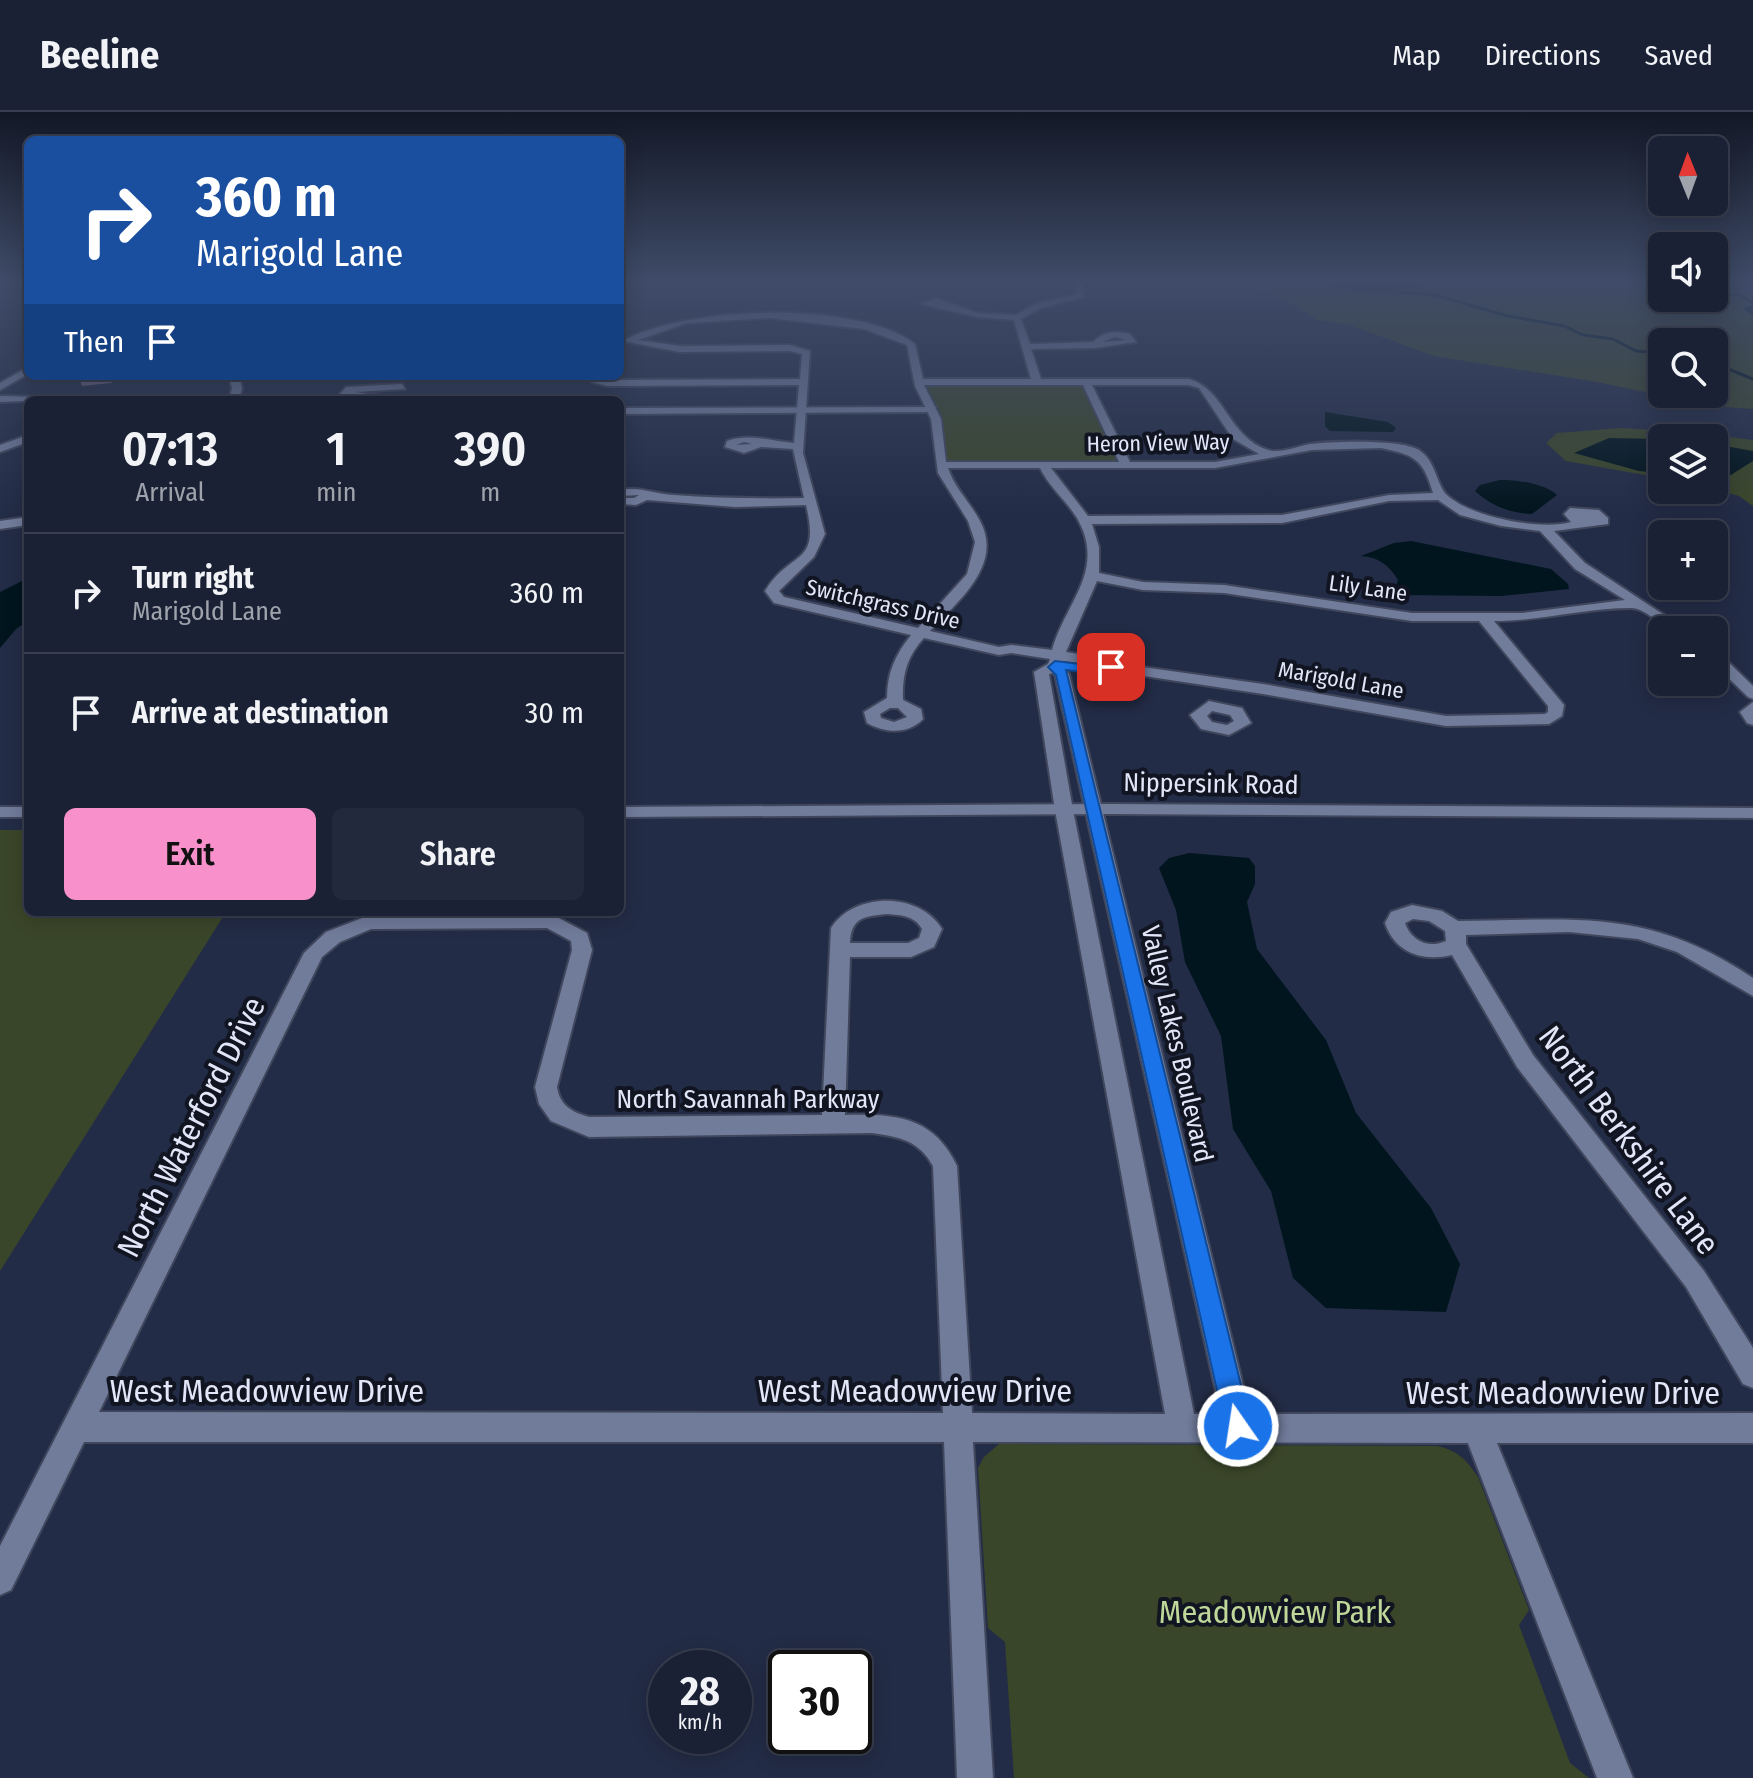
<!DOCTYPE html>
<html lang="en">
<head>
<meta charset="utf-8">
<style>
  body { margin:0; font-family:"Fira Sans Condensed",sans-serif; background:#23293c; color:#f1f3f6; height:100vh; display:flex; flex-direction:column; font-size:30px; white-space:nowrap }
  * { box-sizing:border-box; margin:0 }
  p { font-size:26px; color:#9fa3ac }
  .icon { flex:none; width:44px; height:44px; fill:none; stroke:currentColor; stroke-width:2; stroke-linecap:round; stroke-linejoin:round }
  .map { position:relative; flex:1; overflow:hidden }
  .details { position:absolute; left:24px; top:284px; width:600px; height:520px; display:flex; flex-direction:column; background:#1a2134; border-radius:12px; box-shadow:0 4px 20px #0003,0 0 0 2px #383e4f }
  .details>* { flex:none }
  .top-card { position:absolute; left:24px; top:24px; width:600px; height:244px; border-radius:12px; box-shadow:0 4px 20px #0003,0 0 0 2px #383e4f; background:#1a4fa0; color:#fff; overflow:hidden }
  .needle { width:52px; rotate:359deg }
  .buttons { position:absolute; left:1648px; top:24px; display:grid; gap:16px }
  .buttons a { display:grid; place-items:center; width:80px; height:80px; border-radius:12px; background:#1a2134; box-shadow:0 4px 20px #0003,0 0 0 2px #383e4f; font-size:40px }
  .speed { position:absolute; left:648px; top:1538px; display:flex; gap:16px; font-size:40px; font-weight:700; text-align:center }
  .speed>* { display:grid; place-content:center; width:104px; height:104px; border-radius:50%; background:#1a2134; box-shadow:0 4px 20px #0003,0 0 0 2px #383e4f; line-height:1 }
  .speed small { font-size:20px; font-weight:400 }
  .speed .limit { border:4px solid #111; border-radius:12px; background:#fff; color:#111 }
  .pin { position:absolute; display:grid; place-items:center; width:68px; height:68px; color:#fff; margin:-34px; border-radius:16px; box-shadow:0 4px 12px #0006 }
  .me { position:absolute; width:88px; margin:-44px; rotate:347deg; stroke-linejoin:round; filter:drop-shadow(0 0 6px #0008) }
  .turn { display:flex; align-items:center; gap:28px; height:168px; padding:0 40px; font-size:36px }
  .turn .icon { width:104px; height:104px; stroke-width:2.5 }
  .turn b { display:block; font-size:56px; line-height:68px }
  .then { display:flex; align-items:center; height:76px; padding:0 40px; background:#0003; gap:16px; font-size:30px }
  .eta { display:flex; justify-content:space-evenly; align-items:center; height:136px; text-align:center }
  .eta b { font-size:48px; font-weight:600; line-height:56px }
  .primary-button { display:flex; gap:16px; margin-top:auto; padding:16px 40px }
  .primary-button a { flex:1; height:92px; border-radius:12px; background:#f890cb; color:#111; font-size:32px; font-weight:600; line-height:92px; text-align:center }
  .primary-button a+a { background:#23293c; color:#f1f3f6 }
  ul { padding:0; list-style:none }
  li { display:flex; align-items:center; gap:24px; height:120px; padding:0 40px; border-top:2px solid #383e4f }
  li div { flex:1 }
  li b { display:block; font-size:30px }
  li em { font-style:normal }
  header { display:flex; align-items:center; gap:48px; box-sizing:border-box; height:112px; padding:0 40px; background:#1a2134; border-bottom:2px solid #383e4f }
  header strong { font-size:38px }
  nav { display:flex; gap:44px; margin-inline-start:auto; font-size:28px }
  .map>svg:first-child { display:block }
  .green { fill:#3a4629; fill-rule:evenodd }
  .water { fill:#01151e }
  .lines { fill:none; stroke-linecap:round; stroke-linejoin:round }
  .stream { stroke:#01151e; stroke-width:3 }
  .minor-casing { stroke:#40475d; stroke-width:4 }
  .tertiary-casing { stroke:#40475d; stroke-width:4 }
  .minor { fill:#717c9b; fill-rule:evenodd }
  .tertiary { fill:#717c9b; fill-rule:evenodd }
  .shaded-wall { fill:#71687f }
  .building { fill:#a295b6; stroke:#71687f; stroke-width:2 }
  .route { fill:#1a73e8; stroke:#114b97; stroke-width:2 }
  .labels { text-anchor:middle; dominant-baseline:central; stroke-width:8; stroke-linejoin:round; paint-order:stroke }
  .far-street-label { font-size:22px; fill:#e1e7f9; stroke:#111521 }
  .street-label { font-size:26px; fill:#e1e7f9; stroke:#111521 }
  .near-street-label { font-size:32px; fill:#e1e7f9; stroke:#111521 }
  .near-park-label { font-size:32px; fill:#bfd89a; stroke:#111521 }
</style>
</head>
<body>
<header>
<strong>Beeline</strong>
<nav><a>Map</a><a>Directions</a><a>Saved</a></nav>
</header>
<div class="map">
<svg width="1753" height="1666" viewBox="0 0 1753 1666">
  <rect width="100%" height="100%" fill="#232c46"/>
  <!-- green -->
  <g class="green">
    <path d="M1247,170H1315L1349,180L1393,182L1461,170H1662V186H1714V176L1753,182V297L1712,294L1597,270L1434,244L1350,213L1318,208L1280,184ZM1662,230H1714V282H1662Z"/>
    <polygon points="1082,271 1119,350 947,351 939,297 924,272"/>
    <polygon points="1622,316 1697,321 1753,328 1753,394 1739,384 1714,377 1714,326 1662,326 1662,366 1566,349 1546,331 1557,321"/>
    <polygon points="0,718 28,718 28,800 226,800 0,1159"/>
    <path d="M999,1332L1437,1334C1457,1338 1467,1348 1478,1365L1529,1498L1519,1513L1570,1651L1589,1666H1014L1005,1530L988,1516L978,1356L984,1345Z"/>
  </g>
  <!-- water -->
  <g class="water">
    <path d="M1315,170H1461C1411,176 1365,190 1315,170Z"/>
    <polygon points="1325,300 1388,310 1396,316 1393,320 1330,319 1325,314"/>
    <polygon points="1609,326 1662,327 1662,361 1639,359 1574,341"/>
    <polygon points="1714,332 1753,339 1753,349 1726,366 1714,366"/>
    <path d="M1500,368C1518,368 1543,371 1557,383L1532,402C1510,401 1491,394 1475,379L1480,373Z"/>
    <path d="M1411,429L1551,457L1568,472L1569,477L1501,484L1398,483L1394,479L1398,468C1389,453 1378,445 1361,444L1394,431Z"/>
    <polygon points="28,466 28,510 17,516 0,536 0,480"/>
    <polygon points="1189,741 1249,746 1255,754 1255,772 1247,790 1257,837 1326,928 1356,1001 1431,1096 1460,1152 1446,1200 1326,1196 1293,1166 1271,1079 1233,1017 1221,924 1185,850 1176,798 1159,756 1169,746"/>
  </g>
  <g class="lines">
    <!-- stream -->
    <g class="stream">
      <polyline points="1399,180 1435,183 1508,204 1564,214 1583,223 1613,227 1636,239 1662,241"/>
      <polyline points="1714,181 1739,183 1753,191"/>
      <polyline points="1753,195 1746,197 1753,201"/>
      <polyline points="1714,251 1753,267"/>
    </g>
    <defs>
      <g id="minor">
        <path d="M1075,170H1083L1084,185L1041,196L1021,207L1030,232L1093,230C1104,219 1114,219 1130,222L1136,230L1095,236L1031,237L1041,267H1189C1225,277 1228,325 1268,338C1280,342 1298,334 1310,332C1333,329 1402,327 1419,338C1437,350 1436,374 1448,384C1472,405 1541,419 1571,410L1564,402L1570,396L1599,398L1608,406V412L1554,419L1585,451L1687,518C1659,518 1648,496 1631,496C1585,496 1540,509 1494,509L1564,593L1562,604L1549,612L1446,614L1263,582L1111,559L1095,560L1094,553L1064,549L1063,554L1069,562L1250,1302L1753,1301V1331H1497L1633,1666H1597L1468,1331L973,1330L993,1666H957L944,1330H84L11,1478L0,1483V1434L304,841L326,820L370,803L551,802L587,821L592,838L557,975C560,994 572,1000 589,1005L822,1003L831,816C855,779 920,780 942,817L934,835L911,845H850L845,1003C896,1002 933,1004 957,1054L972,1301L1165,1302L1055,698L1034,560L1048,552L1050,547L1011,541L999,543L924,526C907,544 902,563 903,588L921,597L923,607C908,623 885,621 867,611L864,600L887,586C887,561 895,543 911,523L774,491L765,479C791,437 821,455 806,393L735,395L647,388L636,393L620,392V386H634L639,383L620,384V378C640,374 654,382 674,383C717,386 760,387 804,386L793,337L761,335L744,341L725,335L727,329C749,321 770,329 794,331L799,273L607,274L592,270L588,264L607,268L800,267L802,242L790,239L680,240L623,229C684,194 858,188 915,232L923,267H1031L1014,208L977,205L921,192L936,186L977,201L1016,203L1035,192L1077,182ZM769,206L864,217L907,233L915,274L931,307L938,361L968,409L975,430L967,462L918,516L784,485L779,479L814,445L825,422L803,341L810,239L790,233L680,234L638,228L687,211ZM1115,225L1126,228L1103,230ZM924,273H1083L1119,350H946L941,307ZM1092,273H1188L1199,276L1233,327L1259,342L1215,350H1130ZM744,330L752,332L736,333ZM1381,336C1415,343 1423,347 1433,381L1389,383L1282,403L1088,404L1051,356H1215L1312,338ZM948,356H1040C1049,375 1066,388 1077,406C1107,458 1065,491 1052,538L1011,533L999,535L930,519C957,490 1004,453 980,409C970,390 955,377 948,356ZM1438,388L1460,403L1501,414L1540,419L1575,457L1625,488L1522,501H1412L1224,473L1143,470L1099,461V435L1092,412L1282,411L1389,389ZM1097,469L1143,478L1224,481L1412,509H1479L1548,594V600L1545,602L1446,604L1263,572L1114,551L1097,545L1066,540ZM1053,561L1055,563L1221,1302H1194L1073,698L1049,562ZM890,596H898L907,605L894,610L881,606L880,602ZM888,802C901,803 915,804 922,817L919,826L908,831H850C851,805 865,804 888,802ZM547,816L571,829L572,838L535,975L539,992L551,1009L589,1025L872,1021C899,1025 919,1028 933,1054L943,1301L99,1300L322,845L340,830L371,817Z"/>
        <polygon points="229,264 239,264 242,276 239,288 229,288 232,276"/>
        <polygon points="402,272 405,277 355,280 383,284 387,288 340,282 346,275"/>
        <polygon points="28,323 28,330 0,340 0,333"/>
        <polygon points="28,405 28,413 0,417 0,409"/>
        <polygon points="1714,540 1719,541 1753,574 1753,587 1748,585 1714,552"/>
        <path d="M1209,589L1242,596L1251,611L1229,623L1201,617L1190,603ZM1212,599L1230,603L1234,609L1227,613L1212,610L1207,604Z"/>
        <polygon points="1753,590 1753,613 1747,611 1740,600"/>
        <path d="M1412,793L1442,799L1458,809C1578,808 1647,795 1753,866V884L1677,840L1638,827L1569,820L1466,823V832L1533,943L1704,1159L1753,1236V1276L1743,1272L1686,1175L1517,955L1452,843C1423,850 1395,841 1385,811L1391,800ZM1413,807L1429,809L1445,819L1446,829C1429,837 1411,829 1405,811Z"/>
      </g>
      <g id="tertiary">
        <polygon points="28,255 28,262 0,278 0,271"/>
        <polygon points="0,284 44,285 49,288 0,290"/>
        <polygon points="936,295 932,300 620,302 620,296"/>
        <polygon points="1111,692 1753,696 1753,706 1111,702 620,705 620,695"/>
        <rect x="0" y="695" width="28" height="10"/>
      </g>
    </defs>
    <!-- minor casing -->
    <use href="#minor" class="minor-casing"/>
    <!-- tertiary casing -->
    <use href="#tertiary" class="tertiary-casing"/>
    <!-- minor -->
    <use href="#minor" class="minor"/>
    <!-- tertiary -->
    <use href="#tertiary" class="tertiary"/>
  </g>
  <!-- shaded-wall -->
  <polygon class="shaded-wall" points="108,264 122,264 111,271 82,274 79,266"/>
  <!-- building -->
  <polygon class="building" points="82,264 108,264 79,266"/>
  <!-- sky -->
  <linearGradient id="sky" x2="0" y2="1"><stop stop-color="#131826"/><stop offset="0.42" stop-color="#3f4b68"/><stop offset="1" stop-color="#3f4b68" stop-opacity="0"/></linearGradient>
  <rect width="1753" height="403" fill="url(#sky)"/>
  <!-- route -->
  <polygon class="route" points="1055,549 1097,554 1111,551 1117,555 1097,562 1066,558 1251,1314 1247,1324 1238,1328 1229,1324 1225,1314 1056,563 1048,555"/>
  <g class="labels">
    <!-- far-street labels -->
    <g class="far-street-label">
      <text transform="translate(1158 331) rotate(-1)">Heron View Way</text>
      <text transform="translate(1368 476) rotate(8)">Lily Lane</text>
      <text transform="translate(883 492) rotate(13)">Switchgrass Drive</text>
      <text transform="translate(1341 568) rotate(10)">Marigold Lane</text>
    </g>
    <!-- street labels -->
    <g class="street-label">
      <text transform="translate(1211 672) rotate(1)">Nippersink Road</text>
      <text transform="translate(1177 932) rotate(77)">Valley Lakes Boulevard</text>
      <text x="748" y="987">North Savannah Parkway</text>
    </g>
    <!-- near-street labels -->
    <g class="near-street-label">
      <text transform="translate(191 1015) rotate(-63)">North Waterford Drive</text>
      <text transform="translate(1629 1028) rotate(53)">North Berkshire Lane</text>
      <text x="267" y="1279">West Meadowview Drive</text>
      <text x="915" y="1279">West Meadowview Drive</text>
      <text x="1563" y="1281">West Meadowview Drive</text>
    </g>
    <!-- near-park labels -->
    <g class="near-park-label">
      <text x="1275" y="1500">Meadowview Park</text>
    </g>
  </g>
</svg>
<div class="buttons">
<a><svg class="needle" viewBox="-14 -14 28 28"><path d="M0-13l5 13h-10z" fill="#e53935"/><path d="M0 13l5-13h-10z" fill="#9fa3ac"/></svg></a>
<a><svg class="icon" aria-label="sound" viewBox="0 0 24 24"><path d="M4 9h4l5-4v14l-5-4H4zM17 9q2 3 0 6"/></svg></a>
<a><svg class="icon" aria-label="search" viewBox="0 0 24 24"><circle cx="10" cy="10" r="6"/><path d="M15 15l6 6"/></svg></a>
<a><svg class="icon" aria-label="layers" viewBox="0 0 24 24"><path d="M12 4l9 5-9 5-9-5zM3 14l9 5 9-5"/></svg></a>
<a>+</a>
<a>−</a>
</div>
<div class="speed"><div>28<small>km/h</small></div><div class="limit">30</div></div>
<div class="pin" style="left:1111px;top:555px;background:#d93025"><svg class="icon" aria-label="arrive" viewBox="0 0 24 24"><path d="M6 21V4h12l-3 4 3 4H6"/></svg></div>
<svg class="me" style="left:1238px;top:1314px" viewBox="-20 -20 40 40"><circle r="17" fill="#1a73e8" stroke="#fff" stroke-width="3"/><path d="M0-11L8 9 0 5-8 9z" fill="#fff"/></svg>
<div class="top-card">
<div class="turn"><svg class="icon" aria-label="right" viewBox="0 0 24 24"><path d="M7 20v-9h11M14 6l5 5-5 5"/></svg><div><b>360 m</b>Marigold Lane</div></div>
<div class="then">Then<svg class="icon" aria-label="arrive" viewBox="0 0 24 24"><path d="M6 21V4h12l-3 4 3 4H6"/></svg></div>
</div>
<section class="details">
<div class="eta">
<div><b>07:13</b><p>Arrival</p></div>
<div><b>1</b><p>min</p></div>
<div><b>390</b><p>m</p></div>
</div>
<ul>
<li><svg class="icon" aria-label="right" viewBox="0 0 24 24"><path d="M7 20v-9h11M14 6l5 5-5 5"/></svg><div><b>Turn right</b><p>Marigold Lane</p></div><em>360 m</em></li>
<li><svg class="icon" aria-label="arrive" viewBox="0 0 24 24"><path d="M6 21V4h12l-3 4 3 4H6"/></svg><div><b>Arrive at destination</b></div><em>30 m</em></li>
</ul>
<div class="primary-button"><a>Exit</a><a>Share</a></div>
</section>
</div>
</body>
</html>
